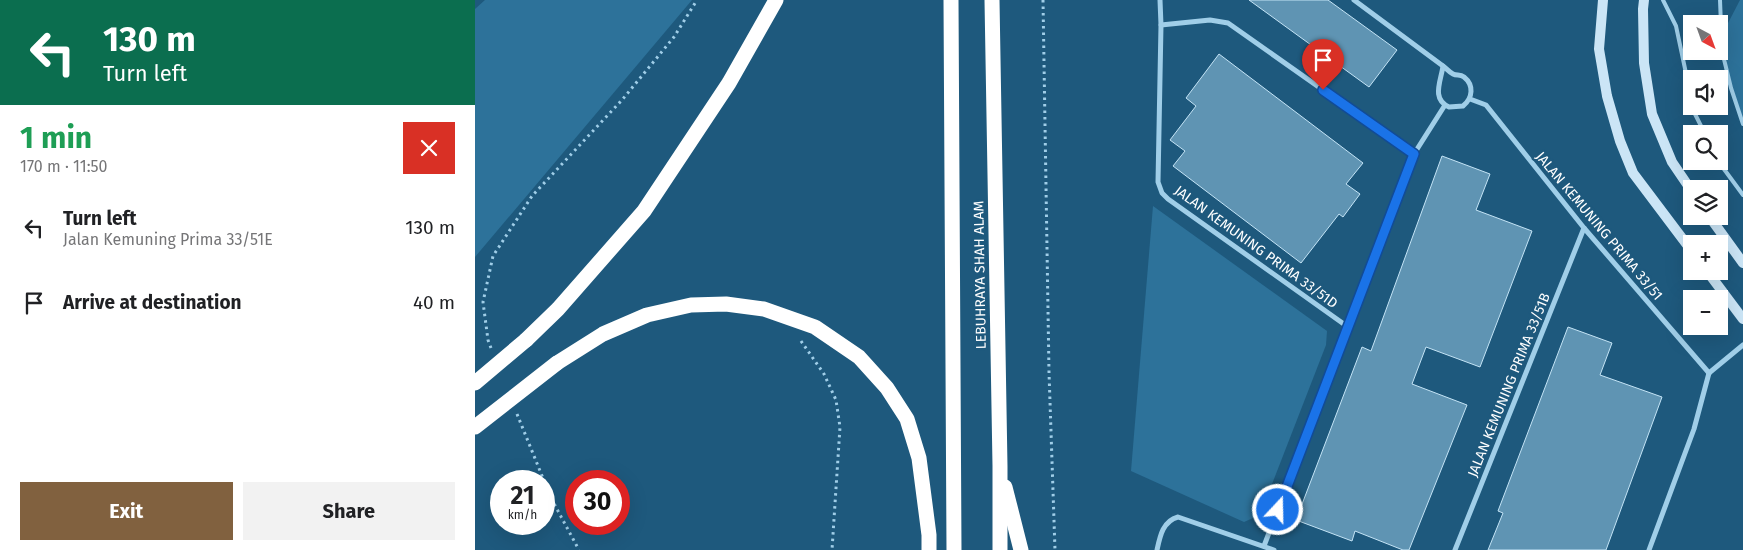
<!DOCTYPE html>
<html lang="en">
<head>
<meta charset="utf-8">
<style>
  body { margin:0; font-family:"Fira Sans",sans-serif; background:#f2f2f2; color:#202124; height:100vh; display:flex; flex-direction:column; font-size:19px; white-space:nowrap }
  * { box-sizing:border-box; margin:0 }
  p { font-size:16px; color:#757577 }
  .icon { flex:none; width:28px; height:28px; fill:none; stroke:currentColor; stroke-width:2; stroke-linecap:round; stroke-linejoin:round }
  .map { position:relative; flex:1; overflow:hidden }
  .details { display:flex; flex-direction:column; background:#fff; width:475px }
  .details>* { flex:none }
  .banner { background:#0b6e4f; color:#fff; overflow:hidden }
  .needle { width:32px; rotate:139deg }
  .fabs { position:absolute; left:1208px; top:15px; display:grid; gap:10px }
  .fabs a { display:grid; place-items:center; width:45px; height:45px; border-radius:0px; background:#fff; box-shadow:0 5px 20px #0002; font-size:25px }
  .speed { position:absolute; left:15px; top:470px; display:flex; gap:10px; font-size:25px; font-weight:700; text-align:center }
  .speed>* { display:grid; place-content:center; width:65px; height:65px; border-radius:50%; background:#fff; box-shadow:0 5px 20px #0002; line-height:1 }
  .speed small { font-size:12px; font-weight:400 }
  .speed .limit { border:8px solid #d22; background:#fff; color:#111 }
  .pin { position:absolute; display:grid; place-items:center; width:42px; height:42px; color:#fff; margin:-51px -21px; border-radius:50% 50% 50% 0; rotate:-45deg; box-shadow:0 0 5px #0007 }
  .pin .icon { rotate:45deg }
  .me { position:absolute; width:55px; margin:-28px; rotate:21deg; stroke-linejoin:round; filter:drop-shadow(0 0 4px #0008) }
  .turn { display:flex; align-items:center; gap:18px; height:105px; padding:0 20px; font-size:22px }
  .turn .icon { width:65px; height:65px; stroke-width:2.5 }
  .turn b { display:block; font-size:35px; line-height:42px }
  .round { display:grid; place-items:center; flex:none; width:52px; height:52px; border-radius:0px; background:#f2f2f2 }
  .overview { display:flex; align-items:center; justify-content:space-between; height:85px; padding:0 20px }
  h1 { font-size:30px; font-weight:700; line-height:38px; color:#1e9e55 }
  .cta { display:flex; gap:10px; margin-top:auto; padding:10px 20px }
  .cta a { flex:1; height:58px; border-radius:0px; background:#81613f; color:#fff; font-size:20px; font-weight:700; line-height:58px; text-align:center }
  .cta a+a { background:#f2f2f2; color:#202124 }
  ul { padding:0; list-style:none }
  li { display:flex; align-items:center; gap:15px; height:75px; padding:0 20px }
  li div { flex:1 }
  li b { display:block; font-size:19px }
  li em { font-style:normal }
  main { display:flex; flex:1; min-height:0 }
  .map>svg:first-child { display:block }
  .green { fill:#2d729a }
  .building { fill:#5f94b3; stroke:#c4e4f6 }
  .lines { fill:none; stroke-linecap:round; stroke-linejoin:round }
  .path { stroke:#a0cee8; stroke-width:3; stroke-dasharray:2.5 4; stroke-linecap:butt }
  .lane { stroke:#a0cee8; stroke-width:4 }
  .street { stroke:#a0cee8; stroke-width:5 }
  .secondary { stroke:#cbe5f6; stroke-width:10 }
  .highway { stroke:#fff; stroke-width:15 }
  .highway-bridge { stroke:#fff; stroke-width:15 }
  .route-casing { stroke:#114b97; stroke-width:12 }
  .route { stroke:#1a73e8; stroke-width:9 }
  .labels { text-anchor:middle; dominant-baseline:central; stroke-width:4.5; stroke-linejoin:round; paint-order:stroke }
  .street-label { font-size:14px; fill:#fff; stroke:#1e597d }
</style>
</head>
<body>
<main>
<section class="details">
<div class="banner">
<div class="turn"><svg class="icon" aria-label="left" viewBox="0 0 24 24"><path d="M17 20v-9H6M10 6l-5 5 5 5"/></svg><div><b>130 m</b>Turn left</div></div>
</div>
<div class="overview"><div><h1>1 min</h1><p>170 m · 11:50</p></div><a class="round" style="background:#d93025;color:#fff"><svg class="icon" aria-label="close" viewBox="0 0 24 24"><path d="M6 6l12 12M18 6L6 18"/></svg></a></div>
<ul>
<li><svg class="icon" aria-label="left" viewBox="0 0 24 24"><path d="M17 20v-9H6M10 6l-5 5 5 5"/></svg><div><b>Turn left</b><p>Jalan Kemuning Prima 33/51E</p></div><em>130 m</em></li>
<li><svg class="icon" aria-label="arrive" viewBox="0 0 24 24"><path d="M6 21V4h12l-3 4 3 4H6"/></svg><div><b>Arrive at destination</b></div><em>40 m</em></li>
</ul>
<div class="cta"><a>Exit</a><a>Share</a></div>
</section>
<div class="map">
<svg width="1268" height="550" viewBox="0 0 1268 550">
  <rect width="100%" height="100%" fill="#1e597d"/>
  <!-- green -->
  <g class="green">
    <polygon points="10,0 217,0 0,257 0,9"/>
    <polygon points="1265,0 1268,0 1268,120 1252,71 1251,27"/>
    <polygon points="678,206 852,331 851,345 785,515 769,522 656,471"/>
  </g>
  <!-- building -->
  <g class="building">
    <polygon points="774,0 853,0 922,50 894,87"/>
    <polygon points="744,54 888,163 871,184 885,194 868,217 864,214 826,263 698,166 710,151 695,140 721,106 711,98"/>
    <polygon points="967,156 1015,174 1001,210 1057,231 1005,367 951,347 937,384 992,405 934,550 928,550 880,531 877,541 821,520 887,347 896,351"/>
    <polygon points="1093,327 1137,343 1125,375 1187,397 1131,550 1013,550 1028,513 1023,511"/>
  </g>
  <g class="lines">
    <!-- path -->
    <g class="path">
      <polyline points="568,0 574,372 580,550"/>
      <polyline points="326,341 349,374 361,400 365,427 357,550"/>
      <polyline points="16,348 13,340 8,302 18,256 57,196 147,100 199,37 222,0"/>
      <polyline points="42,414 76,498 104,550"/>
    </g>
    <!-- lane -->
    <g class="lane">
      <polyline points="1188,0 1201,26 1216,97"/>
      <polyline points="1245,0 1247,51 1256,88 1268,124"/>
      <polyline points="1218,106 1220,114 1230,134"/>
      <polyline points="1243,161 1268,195"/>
    </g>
    <!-- street -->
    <g class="street">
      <polyline points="685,0 686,25 683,182 687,193 693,199 873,327"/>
      <polyline points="879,0 968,66"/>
      <polyline points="686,25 735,20 753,23 939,154"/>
      <path d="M968,66C971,68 974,72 978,74C982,76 985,74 989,77C999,85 998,98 988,106L974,107C956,99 966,81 968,66Z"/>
      <polyline points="995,99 1011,105 1109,228 1234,373"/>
      <polyline points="1234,373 1268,345"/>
      <polyline points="789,546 939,154 970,105"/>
      <path d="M682,550C685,536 688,521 703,517L799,550"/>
      <polyline points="980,550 1109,228"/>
      <polyline points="1174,550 1219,429 1234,373"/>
    </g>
    <!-- secondary -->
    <g class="secondary">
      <polyline points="1128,0 1124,49 1132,96 1145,141 1158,173 1216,250"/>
      <polyline points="1169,0 1168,9 1169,63 1177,114 1197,162 1216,190"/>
      <polyline points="1234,216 1268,263"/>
      <polyline points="1232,271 1268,319"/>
    </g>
    <!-- highway -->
    <g class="highway">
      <polyline points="476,0 479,550"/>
      <polyline points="517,0 525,466 525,550"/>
      <polyline points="51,340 83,309 169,211 254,83 301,0"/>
      <polyline points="82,363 128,334 172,315 216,305 251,304 289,309 340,327 384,357 412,388 432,419 444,458 454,535 454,550"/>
      <polyline points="530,487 546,550"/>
    </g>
    <!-- highway-bridge -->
    <g class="highway-bridge">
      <polyline points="0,383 51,340"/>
      <polyline points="0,427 82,363"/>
    </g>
  </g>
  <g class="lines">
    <defs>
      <polyline id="route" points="803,510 939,154 848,90"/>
    </defs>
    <!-- route casing -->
    <use href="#route" class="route-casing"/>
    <!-- route -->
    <use href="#route" class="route"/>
  </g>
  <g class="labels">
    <!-- street labels -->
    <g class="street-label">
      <text transform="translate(1124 226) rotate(50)">JALAN KEMUNING PRIMA 33/51</text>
      <text transform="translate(781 247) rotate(36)">JALAN KEMUNING PRIMA 33/51D</text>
      <text transform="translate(505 275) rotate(-91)">LEBUHRAYA SHAH ALAM</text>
      <text transform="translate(1034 385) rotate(-68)">JALAN KEMUNING PRIMA 33/51B</text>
    </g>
  </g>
</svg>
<div class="fabs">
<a><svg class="needle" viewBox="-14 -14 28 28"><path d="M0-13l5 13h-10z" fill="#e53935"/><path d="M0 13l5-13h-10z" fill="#757577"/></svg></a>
<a><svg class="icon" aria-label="sound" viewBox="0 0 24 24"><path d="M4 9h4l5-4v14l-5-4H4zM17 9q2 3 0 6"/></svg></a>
<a><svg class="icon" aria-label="search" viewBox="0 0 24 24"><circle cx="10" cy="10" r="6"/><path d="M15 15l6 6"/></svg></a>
<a><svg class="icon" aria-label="layers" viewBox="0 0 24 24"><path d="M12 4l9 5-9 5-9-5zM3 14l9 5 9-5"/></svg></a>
<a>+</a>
<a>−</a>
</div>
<div class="speed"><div>21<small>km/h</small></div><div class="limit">30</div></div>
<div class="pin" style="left:848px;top:90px;background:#d93025"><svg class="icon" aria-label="arrive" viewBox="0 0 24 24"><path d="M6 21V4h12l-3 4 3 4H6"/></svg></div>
<svg class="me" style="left:803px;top:510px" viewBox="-20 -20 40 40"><circle r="17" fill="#1a73e8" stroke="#fff" stroke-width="3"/><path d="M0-11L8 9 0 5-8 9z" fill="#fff"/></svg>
</div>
</main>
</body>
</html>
